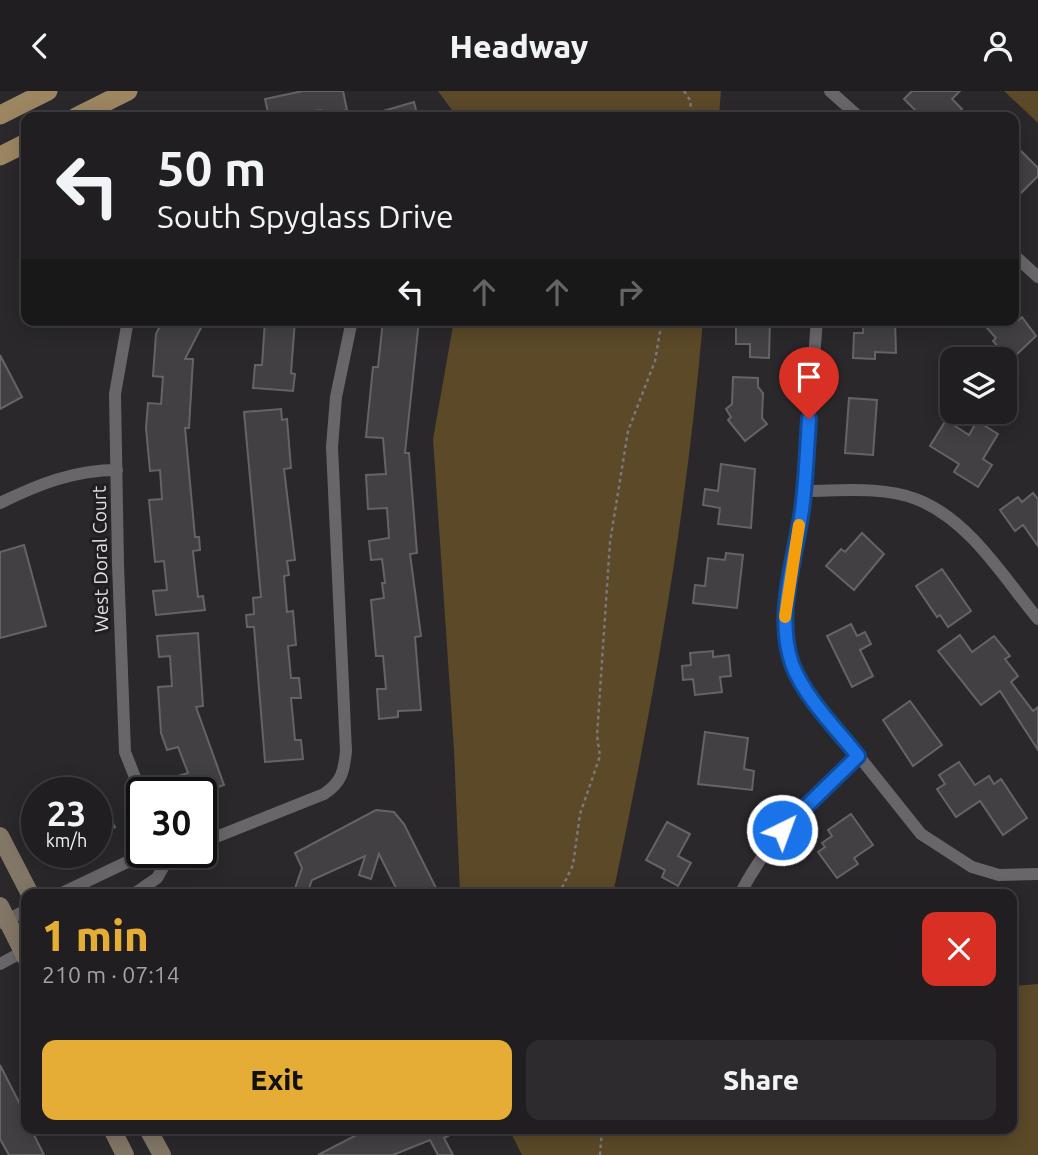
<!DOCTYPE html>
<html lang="en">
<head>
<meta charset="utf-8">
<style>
  body { margin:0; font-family:Ubuntu,sans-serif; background:#2d2b2d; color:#f1f3f6; height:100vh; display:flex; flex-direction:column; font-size:26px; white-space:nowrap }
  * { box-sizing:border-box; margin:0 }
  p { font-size:23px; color:#a2a2a5 }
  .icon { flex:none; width:38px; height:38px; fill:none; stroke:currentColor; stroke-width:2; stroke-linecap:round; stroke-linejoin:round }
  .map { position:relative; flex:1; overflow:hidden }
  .details { position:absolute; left:21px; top:798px; width:996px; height:245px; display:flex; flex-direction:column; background:#201e20; border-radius:14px; box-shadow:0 4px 18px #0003,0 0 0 2px #3d3c3e }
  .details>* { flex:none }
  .banner { position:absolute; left:21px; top:21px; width:998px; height:214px; border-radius:14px; box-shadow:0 4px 18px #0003,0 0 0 2px #3d3c3e; background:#201e20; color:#f1f3f6; overflow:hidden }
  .tools { position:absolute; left:940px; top:256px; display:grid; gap:14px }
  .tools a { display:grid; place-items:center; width:77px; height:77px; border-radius:14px; background:#201e20; box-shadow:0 4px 18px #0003,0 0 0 2px #3d3c3e; font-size:35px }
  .speed { position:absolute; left:21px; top:686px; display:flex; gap:14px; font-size:35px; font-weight:700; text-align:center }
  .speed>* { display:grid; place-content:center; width:91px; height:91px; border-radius:50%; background:#201e20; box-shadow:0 4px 18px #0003,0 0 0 2px #3d3c3e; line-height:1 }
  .speed small { font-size:18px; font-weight:400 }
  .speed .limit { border:4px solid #111; border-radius:10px; background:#fff; color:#111 }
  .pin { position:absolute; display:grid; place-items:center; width:60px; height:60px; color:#fff; margin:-72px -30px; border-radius:50% 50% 50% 0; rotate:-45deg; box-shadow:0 0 7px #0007 }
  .pin .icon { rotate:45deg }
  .me { position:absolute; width:77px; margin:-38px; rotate:42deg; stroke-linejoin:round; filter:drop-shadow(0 0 5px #0008) }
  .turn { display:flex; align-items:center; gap:24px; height:147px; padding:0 21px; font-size:32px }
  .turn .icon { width:91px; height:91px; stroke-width:2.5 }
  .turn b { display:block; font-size:49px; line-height:60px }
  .lanes { display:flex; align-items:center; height:66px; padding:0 21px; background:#0003; justify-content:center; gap:35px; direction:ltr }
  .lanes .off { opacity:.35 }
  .round { display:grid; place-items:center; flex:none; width:74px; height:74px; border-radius:14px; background:#2d2b2d }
  .summary { display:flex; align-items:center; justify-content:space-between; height:119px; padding:0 21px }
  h1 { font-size:42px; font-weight:800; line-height:52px; color:#e5ad36 }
  .primary-button { display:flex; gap:14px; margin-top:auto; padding:14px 21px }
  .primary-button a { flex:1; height:80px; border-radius:14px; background:#e5ad36; color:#111; font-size:28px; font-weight:800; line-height:80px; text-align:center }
  .primary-button a+a { background:#2d2b2d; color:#f1f3f6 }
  header { display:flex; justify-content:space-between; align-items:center; height:91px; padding:0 21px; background:#201e20; font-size:32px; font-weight:800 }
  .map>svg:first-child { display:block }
  .green { fill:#5b4928 }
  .building { fill:#424043; stroke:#656366; stroke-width:2 }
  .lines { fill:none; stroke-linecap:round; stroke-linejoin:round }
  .path { stroke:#7a787b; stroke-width:2.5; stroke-dasharray:3.5 3.5; stroke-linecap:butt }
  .minor { stroke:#69666a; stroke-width:12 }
  .secondary { stroke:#827666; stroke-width:18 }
  .primary { stroke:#9c8662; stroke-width:19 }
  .route-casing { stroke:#114b97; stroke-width:18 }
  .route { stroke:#1a73e8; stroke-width:12 }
  .slow { stroke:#f59e0b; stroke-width:12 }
  .labels { text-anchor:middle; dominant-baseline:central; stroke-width:6; stroke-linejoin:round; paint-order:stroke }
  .street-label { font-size:19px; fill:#e0dee0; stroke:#211e21 }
</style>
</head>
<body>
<header><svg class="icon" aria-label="back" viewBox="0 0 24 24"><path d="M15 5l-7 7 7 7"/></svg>Headway<svg class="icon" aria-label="person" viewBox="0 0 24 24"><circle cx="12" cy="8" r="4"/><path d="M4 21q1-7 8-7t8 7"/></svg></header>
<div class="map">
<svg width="1038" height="1064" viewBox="0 0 1038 1064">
  <rect width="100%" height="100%" fill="#2a282b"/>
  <!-- green -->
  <g class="green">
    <polygon points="438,0 721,0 719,26 457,26"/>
    <polygon points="1004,0 1038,0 1038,32"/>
    <path d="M454,229H703C687,423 653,613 613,803H460L454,659L433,348Z"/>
    <polygon points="1038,893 1038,1064 522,1064 509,1038 1012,1038 1012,895"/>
  </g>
  <!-- building -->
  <g class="building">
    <polygon points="303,0 343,0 347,19 323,24 321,19 269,26 265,8"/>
    <polygon points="912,0 960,0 952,8 962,18 954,26 922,26 904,8"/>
    <polygon points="414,11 417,23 374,26 373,23"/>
    <polygon points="1013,52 1038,77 1038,85 1013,110"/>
    <polygon points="1022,226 1036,245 1015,265 1006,255 1001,259 993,250 996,247 980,229 1018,230"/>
    <polygon points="163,229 205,229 185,268 193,268 189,337 185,337 195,446 199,446 200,459 193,460 198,506 203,505 205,519 156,524 153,500 167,499 164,470 155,471 149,409 162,408 160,379 150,380 146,337 148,312 161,313 163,286 153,285 156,243"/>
    <polygon points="265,229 295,229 291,282 295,283 293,300 253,297 255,274 262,274"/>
    <polygon points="383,229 419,229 405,362 409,362 417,462 410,463 421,545 415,546 421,619 398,620 398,626 379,628 377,598 386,598 383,565 376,565 371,509 384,507 382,492 385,492 382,468 371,469 369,450 389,447 387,417 368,418 366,384 386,383 383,347 366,346 373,276 378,276"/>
    <polygon points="736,229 770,229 769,267 750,266 750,253 736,253"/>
    <polygon points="863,229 895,230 896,262 875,261 875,268 853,267 854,242 863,242"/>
    <polygon points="0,264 22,306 0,318"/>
    <polygon points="733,286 758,287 758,296 763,302 762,327 767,333 745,350 728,329 731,326 726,318 732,313"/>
    <polygon points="849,307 877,309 873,364 845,362"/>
    <polygon points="281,318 282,329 287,328 291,377 284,378 295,469 287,470 289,484 284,485 287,521 293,520 296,554 288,555 291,587 299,587 301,607 291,607 295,649 301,649 303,668 265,671 254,536 247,536 246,524 254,523 253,507 261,506 244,321"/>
    <polygon points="946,329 969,344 977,330 998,343 983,368 992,374 978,396 954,381 959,373 930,355"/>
    <polygon points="721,373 755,378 751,437 718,433 720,417 703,414 705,398 718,400"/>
    <polygon points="1033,402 1038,408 1038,455 1023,434 1015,440 1000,419 1018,406 1022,411"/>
    <polygon points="862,442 884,463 854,499 826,475 841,458 845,461"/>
    <polygon points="24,454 46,535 0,547 0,461"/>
    <polygon points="726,462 743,464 737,517 693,512 695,494 705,495 708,467 725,469"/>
    <polygon points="942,478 971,520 948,536 940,524 937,526 916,495"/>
    <polygon points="851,533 857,545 865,541 871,553 860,559 873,585 852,596 827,545"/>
    <polygon points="198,542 203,615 196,616 224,694 201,702 180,702 175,686 188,682 178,656 167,659 161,642 158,596 172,595 170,565 159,566 157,545"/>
    <polygon points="960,544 972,561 994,545 1010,565 1005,568 1018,585 1011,591 1033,620 1038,616 1038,659 1000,600 981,614 938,560"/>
    <polygon points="713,560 713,566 729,564 731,585 720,586 722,601 695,604 693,588 683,589 682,575 691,574 690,562"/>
    <polygon points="910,610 942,654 913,675 883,629"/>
    <polygon points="705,641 748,647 744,678 754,680 752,699 698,693"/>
    <polygon points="959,671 975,694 989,685 994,693 1001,688 1027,727 1003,744 980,710 956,726 937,698 945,693 939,684"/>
    <polygon points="96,701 115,736 96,746"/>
    <polygon points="376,719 394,721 404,733 439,803 399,803 379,763 371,788 359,784 365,765 312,789 307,803 293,803 302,777 295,762"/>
    <polygon points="851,723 873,754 854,767 858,773 837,787 818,761 825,756 822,752 832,745 828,739"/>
    <polygon points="667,731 690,743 678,765 691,772 678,795 662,786 665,779 646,769"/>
    <polygon points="0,974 23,1019 26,1017 26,1038 31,1038 44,1064 9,1064 0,1048"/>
    <polygon points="368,1038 461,1038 444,1047 453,1064 438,1064 430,1049 393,1064 318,1064"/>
  </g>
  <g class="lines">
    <!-- path -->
    <g class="path">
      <polyline points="684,0 690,9 692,26"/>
      <polyline points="559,803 573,774 580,723 600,665 597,645 610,451 628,340 655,270 662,229"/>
      <polyline points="600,1064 602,1038"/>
    </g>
    <!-- minor -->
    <g class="minor">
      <polyline points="830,0 859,26"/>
      <polyline points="1013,163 1038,186"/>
      <polyline points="128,229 115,303 118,473 125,661 142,704"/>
      <polyline points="817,229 802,416 785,523 786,551 793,575 810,604 921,743 972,776 999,784 1038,783"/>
      <path d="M804,400C840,400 882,395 916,408C969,428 1004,487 1038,528"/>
      <path d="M0,412C39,393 74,379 117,379"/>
      <path d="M201,752L324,703C342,691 344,680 346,660L332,356L336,306L352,229"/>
      <polyline points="60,803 125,772 147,765 178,761"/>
      <polyline points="134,803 157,787 170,764"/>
      <path d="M740,803C769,747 811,706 858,665"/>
      <polyline points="2,832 26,819"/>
      <polyline points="0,873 26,859"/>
    </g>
    <!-- secondary -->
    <g class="secondary">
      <polyline points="0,745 30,803"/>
      <polyline points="0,815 26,867"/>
      <polyline points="112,1038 125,1064"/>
      <polyline points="148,1038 162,1064"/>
    </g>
    <!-- primary -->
    <g class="primary">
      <polyline points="0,24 48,0"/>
      <polyline points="76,26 128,0"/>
      <polyline points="0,65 26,52"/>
    </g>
  </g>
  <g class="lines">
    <defs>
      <path id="route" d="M782,739L858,665C836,637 805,607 792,573C775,524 795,469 802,419C806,389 807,358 809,328"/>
    </defs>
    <!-- route casing -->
    <use href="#route" class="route-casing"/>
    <!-- route -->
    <use href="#route" class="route"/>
    <!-- slow -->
    <polyline class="slow" points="785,526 799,434"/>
  </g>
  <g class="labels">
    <!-- street labels -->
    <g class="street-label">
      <text transform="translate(100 468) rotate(-91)">West Doral Court</text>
    </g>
  </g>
</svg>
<div class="tools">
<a><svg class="icon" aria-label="layers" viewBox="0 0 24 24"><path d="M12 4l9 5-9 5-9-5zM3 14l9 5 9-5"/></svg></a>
</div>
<div class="speed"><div>23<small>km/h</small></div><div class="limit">30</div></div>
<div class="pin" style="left:809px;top:328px;background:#d93025"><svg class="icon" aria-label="arrive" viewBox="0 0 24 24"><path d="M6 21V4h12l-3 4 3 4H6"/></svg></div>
<svg class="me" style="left:782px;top:739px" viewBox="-20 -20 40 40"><circle r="17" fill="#1a73e8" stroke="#fff" stroke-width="3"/><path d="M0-11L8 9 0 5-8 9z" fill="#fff"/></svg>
<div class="banner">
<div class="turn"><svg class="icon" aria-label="left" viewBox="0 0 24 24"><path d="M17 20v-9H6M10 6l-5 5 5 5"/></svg><div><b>50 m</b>South Spyglass Drive</div></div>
<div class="lanes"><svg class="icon" aria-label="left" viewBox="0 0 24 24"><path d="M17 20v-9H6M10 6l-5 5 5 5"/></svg><svg class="icon off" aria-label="ahead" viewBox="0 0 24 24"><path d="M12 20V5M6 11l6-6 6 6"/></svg><svg class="icon off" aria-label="ahead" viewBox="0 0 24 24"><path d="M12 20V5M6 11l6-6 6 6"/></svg><svg class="icon off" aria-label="right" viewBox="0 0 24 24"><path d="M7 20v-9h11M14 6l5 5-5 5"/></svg></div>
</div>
<section class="details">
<div class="summary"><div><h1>1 min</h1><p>210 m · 07:14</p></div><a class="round" style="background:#d93025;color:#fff"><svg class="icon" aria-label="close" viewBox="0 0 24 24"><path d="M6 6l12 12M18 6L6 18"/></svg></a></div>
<div class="primary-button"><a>Exit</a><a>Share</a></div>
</section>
</div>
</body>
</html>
